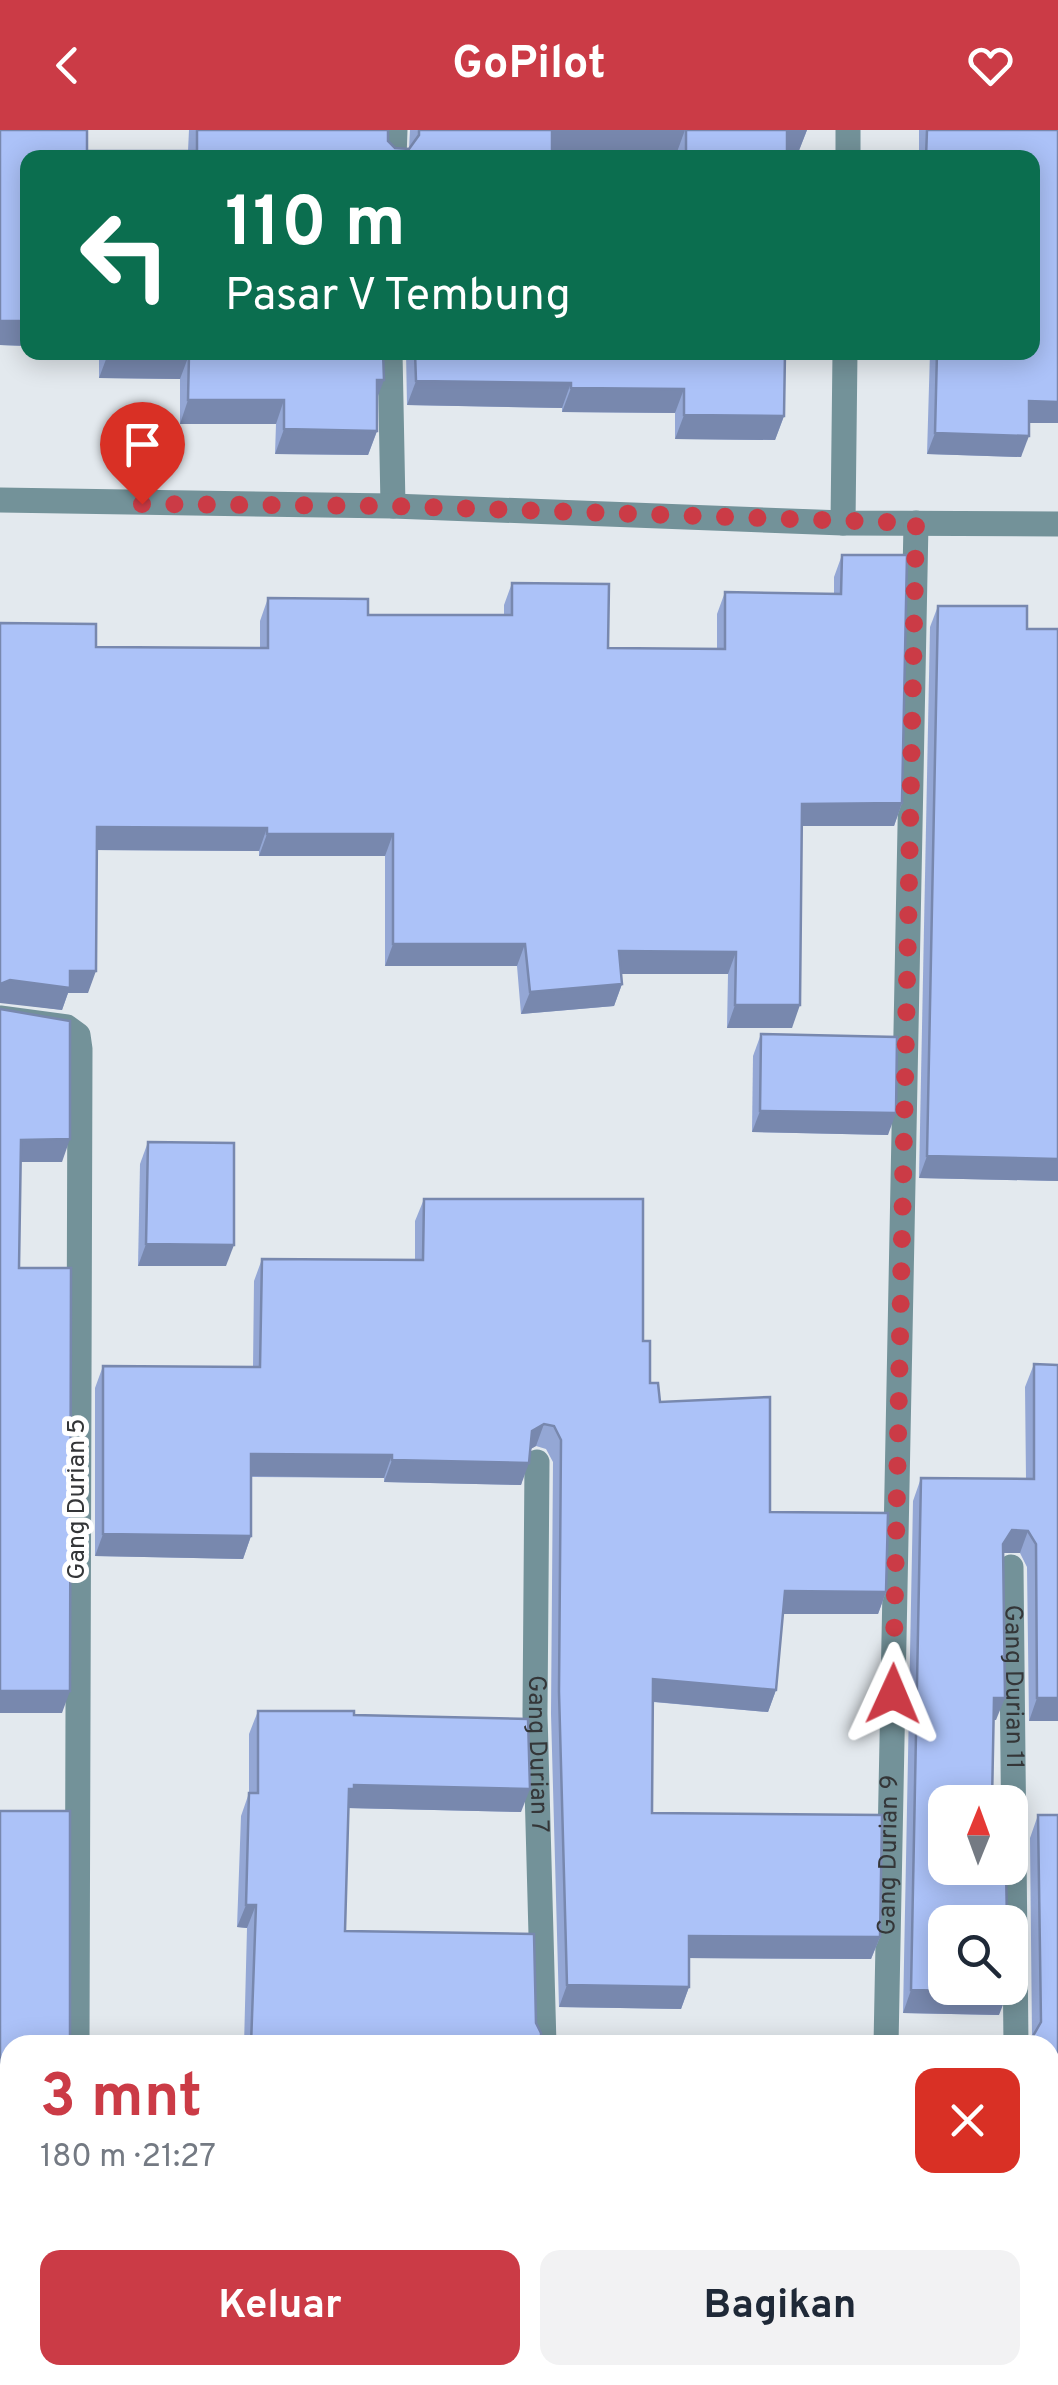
<!DOCTYPE html>
<html lang="id">
<head>
<meta charset="utf-8">
<style>
  body { margin:0; font-family:Overpass,sans-serif; background:#f2f2f3; color:#1f2937; height:100vh; display:flex; flex-direction:column; font-size:38px; white-space:nowrap }
  * { box-sizing:border-box; margin:0 }
  p { font-size:32px; color:#747a83 }
  .icon { flex:none; width:55px; height:55px; fill:none; stroke:currentColor; stroke-width:2; stroke-linecap:round; stroke-linejoin:round }
  .map { position:relative; flex:1; overflow:hidden }
  .panel { position:absolute; left:0px; top:1905px; width:1060px; height:350px; display:flex; flex-direction:column; background:#fff; border-radius:30px 30px 0 0; box-shadow:0 5px 25px #0003 }
  .panel>* { flex:none }
  .banner { position:absolute; left:20px; top:20px; width:1020px; height:210px; border-radius:20px; box-shadow:0 5px 25px #0003; background:#0b6e4f; color:#fff; overflow:hidden }
  .needle { width:65px; rotate:1deg }
  .fabs { position:absolute; left:928px; top:1655px; display:grid; gap:20px }
  .fabs a { display:grid; place-items:center; width:100px; height:100px; border-radius:20px; background:#fff; box-shadow:0 5px 25px #0003; font-size:50px }
  .pin { position:absolute; display:grid; place-items:center; width:85px; height:85px; color:#fff; margin:-102px -42px; border-radius:50% 50% 50% 0; rotate:-45deg; box-shadow:0 0 10px #0007 }
  .pin .icon { rotate:45deg }
  .me { position:absolute; width:110px; margin:-55px; rotate:1deg; stroke-linejoin:round; filter:drop-shadow(0 0 8px #0008) }
  .turn { display:flex; align-items:center; gap:35px; height:210px; padding:0 40px; font-size:45px }
  .turn .icon { width:130px; height:130px; stroke-width:2.5 }
  .turn b { display:block; font-size:70px; line-height:85px }
  .round { display:grid; place-items:center; flex:none; width:105px; height:105px; border-radius:20px; background:#f2f2f3 }
  .summary { display:flex; align-items:center; justify-content:space-between; height:170px; padding:0 40px }
  h1 { font-size:60px; font-weight:700; line-height:75px; color:#cb3b46 }
  .button { display:flex; gap:20px; margin-top:auto; padding:20px 40px }
  .button a { flex:1; height:115px; border-radius:20px; background:#cb3b46; color:#fff; font-size:40px; font-weight:700; line-height:115px; text-align:center }
  .button a+a { background:#f2f2f3; color:#1f2937 }
  header { display:flex; justify-content:space-between; align-items:center; height:130px; padding:0 40px; background:#cb3b46; color:#fff; font-size:45px; font-weight:700 }
  .map>svg:first-child { display:block }
  .lines { fill:none; stroke-linecap:round; stroke-linejoin:round }
  .minor { stroke:#739299; stroke-width:25 }
  .wall { fill:#94a7d5 }
  .shaded-wall { fill:#7888ae }
  .building { fill:#acc2f8; stroke:#7888ae; stroke-width:2.5 }
  .route { stroke:#cb3b46; stroke-width:18; stroke-dasharray:0 32.4 }
  .labels { text-anchor:middle; dominant-baseline:central; stroke-width:10; stroke-linejoin:round; paint-order:stroke }
  .street-label { font-size:25px; fill:#343638; stroke:#fff }
</style>
</head>
<body>
<header><svg class="icon" aria-label="back" viewBox="0 0 24 24"><path d="M15 5l-7 7 7 7"/></svg>GoPilot<svg class="icon" aria-label="heart" viewBox="0 0 24 24"><path d="M12 20l-8-8c-3-5 5-10 8-4 3-6 11-1 8 4z"/></svg></header>
<div class="map">
<svg width="1058" height="2255" viewBox="0 0 1058 2255">
  <rect width="100%" height="100%" fill="#e3e9ee"/>
  <g class="lines">
    <!-- minor -->
    <g class="minor">
      <polyline points="394,28 395,0"/>
      <polyline points="848,28 848,0"/>
      <polyline points="390,222 393,376"/>
      <polyline points="0,370 393,376 843,393 1058,394"/>
      <polyline points="843,393 845,222"/>
      <polyline points="0,888 67,897 78,905 80,919 77,1915"/>
      <path id="s1" d="M537,1332L535,1584L544,1915"/>
      <path id="s2" d="M1011,1437L1016,1915"/>
      <path id="s3" d="M886,1915L916,393"/>
      <polyline points="75,2255 75,2245"/>
      <polyline points="879,2255 879,2245"/>
    </g>
  </g>
  <!-- wall -->
  <g class="wall">
    <polygon points="0,0 87,0 87,21 188,21 189,0 388,0 388,11 395,18 409,19 410,0 807,0 798,23 787,23 787,28 677,28 677,22 552,20 552,28 28,28 28,216 0,215"/>
    <polygon points="919,0 1058,0 1058,293 1029,293 1021,327 927,324 930,222 1032,222 1032,28 919,28"/>
    <polygon points="99,222 383,222 377,269 377,301 368,325 275,324 276,294 180,294 180,249 99,248"/>
    <polygon points="406,222 785,222 784,286 775,310 675,309 675,283 562,282 562,278 407,275"/>
    <polygon points="842,425 902,673 894,696 801,696 792,898 727,898 728,844 621,844 622,854 614,876 521,884 517,836 385,836 385,726 259,726 259,721 97,720 88,863 68,863 62,880 2,872 96,517 260,518 260,491 268,468 368,485 504,485 504,475 512,453 608,518 717,519 717,484 725,462 834,464 834,447"/>
    <polygon points="938,476 1027,499 1058,1051 919,1048 930,497"/>
    <polygon points="761,904 888,1005 752,1002 753,926"/>
    <polygon points="148,1012 226,1136 138,1136 140,1034"/>
    <polygon points="424,1069 643,1211 650,1253 660,1272 770,1382 886,1462 878,1484 783,1484 776,1560 768,1582 653,1572 652,1683 880,1807 871,1829 689,1828 689,1857 681,1879 559,1877 551,1584 553,1332 546,1319 536,1316 530,1319 521,1355 384,1352 384,1348 251,1347 251,1406 243,1429 95,1426 95,1258 103,1236 253,1237 254,1151 262,1129 415,1130 415,1091"/>
    <polygon points="1034,1234 1058,1235 1058,1591 1029,1591 1027,1437 1020,1423 1004,1423 996,1590 993,1590 992,1672 999,1885 903,1883 913,1371 921,1348 1026,1349 1025,1257"/>
    <polygon points="258,1581 354,1585 521,1682 348,1678 345,1801 536,1893 541,1915 244,1915 247,1798 237,1797 241,1686 249,1663 249,1604"/>
    <polygon points="1038,1685 1058,1685 1058,2255 1028,2255 1031,2248 1035,2245 1050,2245 1050,1915 1021,1915 1024,1908 1032,1906 1030,1708"/>
    <polygon points="130,2245 551,2245 556,2248 564,2246 564,2245 878,2245 874,2255 130,2255"/>
  </g>
  <!-- shaded-wall -->
  <g class="shaded-wall">
    <polygon points="551,0 685,0 677,22 544,20"/>
    <polygon points="787,0 807,0 798,23 779,23"/>
    <polygon points="0,191 28,191 28,216 0,215"/>
    <polygon points="108,224 189,225 180,249 99,248"/>
    <polygon points="377,250 384,250 375,274"/>
    <polygon points="416,251 571,253 562,278 407,275"/>
    <polygon points="571,258 684,259 675,283 562,282"/>
    <polygon points="188,270 284,270 276,294 180,294"/>
    <polygon points="1029,271 1058,272 1058,293 1022,293"/>
    <polygon points="684,285 784,286 775,310 675,309"/>
    <polygon points="284,299 377,301 368,325 275,324"/>
    <polygon points="935,303 1029,306 1021,327 927,324"/>
    <polygon points="902,673 894,696 793,696 802,674"/>
    <polygon points="97,697 267,698 259,721 89,720"/>
    <polygon points="267,704 393,704 385,726 259,726"/>
    <polygon points="393,814 525,814 517,836 385,836"/>
    <polygon points="619,821 736,822 728,844 611,844"/>
    <polygon points="70,841 96,841 88,863 68,863 62,880 0,873 0,854 10,850"/>
    <polygon points="622,854 614,876 521,884 530,862"/>
    <polygon points="735,875 800,875 792,898 727,898"/>
    <polygon points="760,981 896,983 888,1005 752,1002"/>
    <polygon points="70,1009 62,1032 13,1032 21,1010"/>
    <polygon points="927,1026 1058,1029 1058,1051 919,1048"/>
    <polygon points="146,1114 234,1115 226,1136 138,1136"/>
    <polygon points="544,1294 536,1316 524,1323 532,1301"/>
    <polygon points="251,1324 392,1325 384,1348 243,1346"/>
    <polygon points="392,1330 529,1333 521,1355 384,1352"/>
    <polygon points="1012,1400 1028,1401 1020,1423 1004,1423 1003,1414"/>
    <polygon points="103,1404 251,1406 243,1429 95,1426"/>
    <polygon points="785,1461 886,1462 878,1484 777,1484"/>
    <polygon points="653,1549 776,1560 768,1582 645,1571"/>
    <polygon points="0,1561 70,1561 62,1583 0,1583"/>
    <polygon points="994,1568 1005,1568 996,1590 985,1590"/>
    <polygon points="1037,1568 1058,1568 1058,1591 1029,1591"/>
    <polygon points="354,1655 530,1659 521,1682 347,1678 349,1659"/>
    <polygon points="246,1775 256,1775 247,1798 237,1797"/>
    <polygon points="689,1806 880,1807 871,1829 681,1828"/>
    <polygon points="567,1855 689,1857 681,1879 559,1877"/>
    <polygon points="911,1860 1008,1862 999,1885 903,1883"/>
    <polygon points="0,2190 10,2191 10,2213 0,2213"/>
    <polygon points="812,2245 878,2245 874,2255 808,2255"/>
    <polygon points="896,2246 1025,2248 1023,2255 893,2255"/>
    <polygon points="1031,2248 1058,2248 1058,2255 1028,2255"/>
  </g>
  <!-- building -->
  <g class="building">
    <polygon points="0,0 87,0 87,21 197,21 197,0 388,0 388,11 395,18 409,19 419,5 419,0 552,0 552,28 28,28 28,191 0,191"/>
    <rect x="686" y="0" width="101" height="28"/>
    <polygon points="927,0 1058,0 1058,272 1029,271 1029,306 935,303 937,222 1032,222 1032,28 926,28"/>
    <polygon points="108,222 383,222 384,250 377,250 377,301 284,299 284,270 188,270 189,225"/>
    <polygon points="415,222 785,222 784,286 684,285 684,259 571,258 571,253 416,251"/>
    <polygon points="842,425 907,425 902,673 802,674 800,875 735,875 736,822 619,821 622,854 530,862 525,814 393,814 393,704 267,704 267,698 97,697 96,841 70,841 70,858 10,850 0,854 0,493 96,494 96,517 268,518 268,468 368,469 368,485 512,485 512,453 609,454 608,518 725,519 725,462 841,464"/>
    <polygon points="938,476 1027,476 1027,499 1058,499 1058,1029 927,1026"/>
    <polygon points="0,879 70,891 70,1009 21,1010 19,1138 71,1138 70,1561 0,1561"/>
    <polygon points="761,904 897,907 896,983 760,981"/>
    <polygon points="148,1012 234,1013 234,1115 146,1114"/>
    <polygon points="424,1069 643,1069 643,1211 650,1211 650,1253 658,1253 660,1272 770,1267 770,1382 888,1383 886,1462 785,1461 776,1560 653,1549 652,1683 882,1685 880,1807 689,1806 689,1857 567,1855 559,1562 561,1310 554,1296 544,1294 532,1301 529,1333 392,1330 392,1325 251,1324 251,1406 103,1404 103,1236 260,1237 262,1129 423,1130"/>
    <polygon points="1034,1234 1058,1235 1058,1568 1037,1568 1036,1414 1028,1401 1012,1400 1003,1414 1005,1568 994,1568 992,1672 945,1672 945,1738 1006,1738 1007,1792 945,1792 945,1858 1008,1858 1008,1862 911,1860 921,1348 1034,1349"/>
    <polygon points="258,1581 354,1581 354,1585 528,1589 530,1659 354,1655 354,1659 349,1659 345,1801 534,1804 536,1893 541,1903 541,1915 251,1915 256,1775 246,1775 249,1663 258,1663"/>
    <polygon points="0,1681 70,1681 70,1915 10,1915 10,2191 0,2190"/>
    <polygon points="1038,1685 1058,1685 1058,2248 1031,2248 1036,2245 1050,2245 1050,1915 1023,1915 1024,1908 1033,1906 1041,1892"/>
    <polygon points="138,2245 551,2245 556,2248 567,2245 812,2245 812,2255 138,2255"/>
    <polygon points="1021,2245 1025,2248 896,2246 897,2245"/>
  </g>
  <g class="lines">
    <!-- route -->
    <polyline class="route" points="142,374 392,376 916,393 893,1564"/>
  </g>
  <g class="labels">
    <!-- street labels -->
    <g class="street-label">
      <text transform="translate(78 1369) rotate(-90)">Gang Durian 5</text>
      <text stroke="none"><textPath href="#s2" startOffset="120">Gang Durian 11</textPath></text>
      <text stroke="none"><textPath href="#s1" startOffset="292">Gang Durian 7</textPath></text>
      <text stroke="none"><textPath href="#s3" startOffset="190">Gang Durian 9</textPath></text>
    </g>
  </g>
</svg>
<div class="fabs">
<a><svg class="needle" viewBox="-14 -14 28 28"><path d="M0-13l5 13h-10z" fill="#e53935"/><path d="M0 13l5-13h-10z" fill="#747a83"/></svg></a>
<a><svg class="icon" aria-label="search" viewBox="0 0 24 24"><circle cx="10" cy="10" r="6"/><path d="M15 15l6 6"/></svg></a>
</div>
<div class="pin" style="left:142px;top:374px;background:#d93025"><svg class="icon" aria-label="arrive" viewBox="0 0 24 24"><path d="M6 21V4h12l-3 4 3 4H6"/></svg></div>
<svg class="me" style="left:893px;top:1564px" viewBox="-20 -20 40 40"><path d="M0-17L14 15 0 8-14 15z" fill="#cb3b46" stroke="#fff" stroke-width="4"/></svg>
<div class="banner">
<div class="turn"><svg class="icon" aria-label="left" viewBox="0 0 24 24"><path d="M17 20v-9H6M10 6l-5 5 5 5"/></svg><div><b>110 m</b>Pasar V Tembung</div></div>
</div>
<section class="panel">
<div class="summary"><div><h1>3 mnt</h1><p>180 m · 21:27</p></div><a class="round" style="background:#d93025;color:#fff"><svg class="icon" aria-label="close" viewBox="0 0 24 24"><path d="M6 6l12 12M18 6L6 18"/></svg></a></div>
<div class="button"><a>Keluar</a><a>Bagikan</a></div>
</section>
</div>
</body>
</html>
